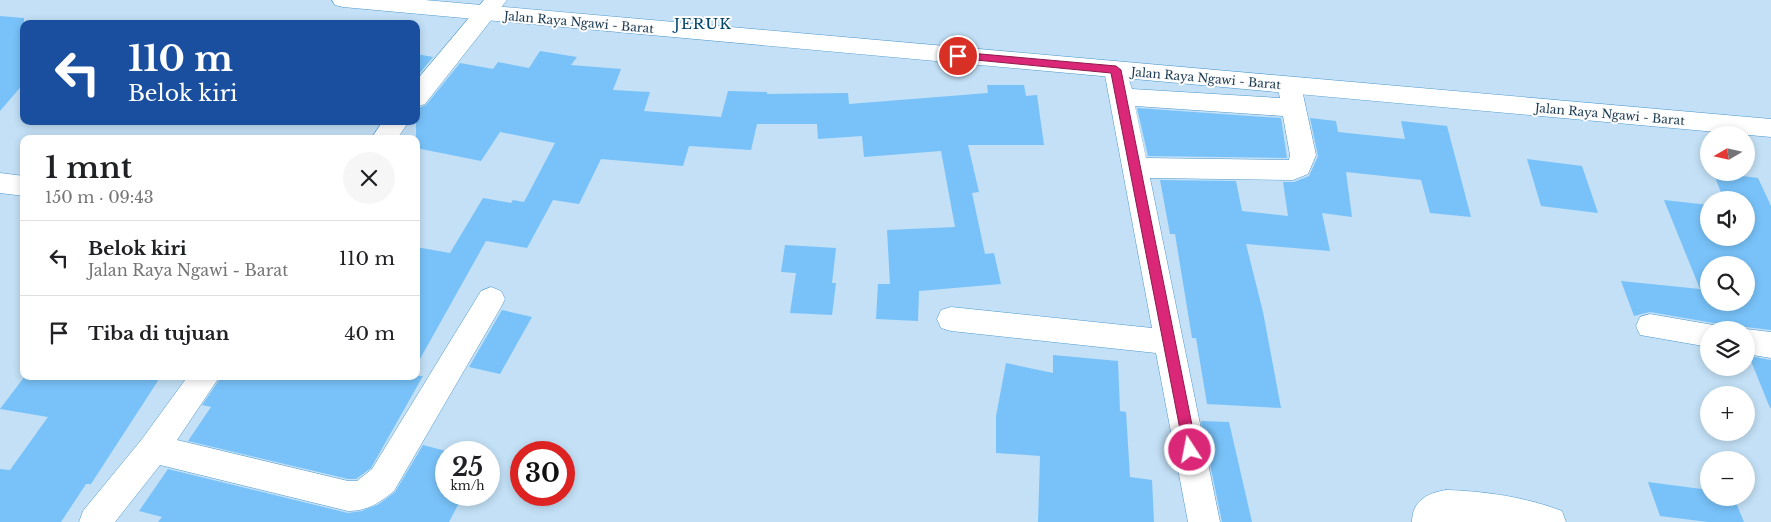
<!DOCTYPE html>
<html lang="id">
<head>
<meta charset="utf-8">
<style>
  body { margin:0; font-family:"Libre Baskerville",serif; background:#f6f6f6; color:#202124; height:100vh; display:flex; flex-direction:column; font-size:19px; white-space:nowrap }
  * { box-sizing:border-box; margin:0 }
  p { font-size:16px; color:#757577 }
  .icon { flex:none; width:28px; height:28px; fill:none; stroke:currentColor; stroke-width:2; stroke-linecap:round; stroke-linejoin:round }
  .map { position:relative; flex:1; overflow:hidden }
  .drawer { position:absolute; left:20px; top:135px; width:400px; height:245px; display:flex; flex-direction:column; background:#fff; border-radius:10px; box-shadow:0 2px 8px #0003 }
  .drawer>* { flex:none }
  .top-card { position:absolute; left:20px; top:20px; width:400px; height:105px; border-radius:10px; box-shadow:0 2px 8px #0003; background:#1a4fa0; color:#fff; overflow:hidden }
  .needle { width:32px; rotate:261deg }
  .fabs { position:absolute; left:1700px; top:126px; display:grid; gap:10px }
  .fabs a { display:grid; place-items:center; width:55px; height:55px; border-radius:50%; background:#fff; box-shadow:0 2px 8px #0003; font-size:25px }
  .speed { position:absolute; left:435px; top:441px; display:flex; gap:10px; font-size:25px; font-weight:700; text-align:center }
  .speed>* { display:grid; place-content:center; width:65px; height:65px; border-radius:50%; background:#fff; box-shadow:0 2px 8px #0003; line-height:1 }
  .speed small { font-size:12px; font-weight:400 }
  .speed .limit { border:8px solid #d22; background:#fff; color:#111 }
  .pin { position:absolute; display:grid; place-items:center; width:42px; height:42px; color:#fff; margin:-21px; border:2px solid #fff; border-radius:50%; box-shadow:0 1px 5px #0007 }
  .me { position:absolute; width:55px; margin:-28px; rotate:349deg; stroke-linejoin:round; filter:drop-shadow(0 0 4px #0008) }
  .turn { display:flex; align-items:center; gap:18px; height:105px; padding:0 25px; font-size:22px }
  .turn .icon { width:65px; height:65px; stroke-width:2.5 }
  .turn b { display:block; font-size:35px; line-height:42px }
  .round { display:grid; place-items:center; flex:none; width:52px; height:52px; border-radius:26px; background:#f6f6f6 }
  .head { display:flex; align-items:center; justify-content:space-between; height:85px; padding:0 25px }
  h1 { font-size:30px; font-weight:600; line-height:38px }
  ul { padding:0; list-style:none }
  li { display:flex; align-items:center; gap:15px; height:75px; padding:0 25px; border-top:1px solid #e0e0e0 }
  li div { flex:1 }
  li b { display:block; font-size:19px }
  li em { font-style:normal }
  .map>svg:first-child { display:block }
  .building { fill:#78c2f9; fill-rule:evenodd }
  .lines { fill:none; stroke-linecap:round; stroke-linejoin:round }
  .street-casing { stroke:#4d99ce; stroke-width:1 }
  .secondary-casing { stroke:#4d99ce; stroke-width:1 }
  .street { fill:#fff; fill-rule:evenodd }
  .secondary { fill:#fff; fill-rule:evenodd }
  .route { fill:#db2777; stroke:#8e194d }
  .labels { text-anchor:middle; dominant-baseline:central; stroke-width:4; stroke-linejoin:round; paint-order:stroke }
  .street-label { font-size:12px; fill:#1a3950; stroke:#fcfcfc }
  .quarter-label { font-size:15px; letter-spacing:1px; fill:#01456b; stroke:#fcfcfc }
</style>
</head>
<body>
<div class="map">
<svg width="1771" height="522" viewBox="0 0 1771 522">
  <rect width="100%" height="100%" fill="#c3e0f6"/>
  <!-- building -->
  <g class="building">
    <polygon points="0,16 24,18 24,83 0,111"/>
    <polygon points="540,51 577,57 571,65 621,69 613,90 650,92 644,111 721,117 728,91 767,92 767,94 848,93 849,104 988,93 987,85 1024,85 1026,96 1037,95 1044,145 968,145 979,192 972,193 985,254 994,253 1001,284 919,291 918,321 876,319 878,284 890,284 887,230 955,227 941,151 864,157 862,136 818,139 817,124 757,124 751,150 689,146 683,166 601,159 579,204 553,200 527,248 486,241 416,366 416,247 450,253 483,198 511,203 513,200 524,202 555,143 500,132 481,161 416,148 416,109 426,105 460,63 493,69 498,62 529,68"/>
    <polygon points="416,54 433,57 416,78"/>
    <polygon points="1137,108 1281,118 1287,158 1148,156"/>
    <polygon points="1310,118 1336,121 1338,132 1405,139 1401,121 1447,126 1471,217 1430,213 1421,180 1346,172 1352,217 1322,213 1330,251 1246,244 1263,312 1281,408 1207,404 1196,338 1192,338 1175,234 1170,234 1160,180 1236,181 1242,211 1288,216 1283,182 1294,182 1309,176 1318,156"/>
    <polygon points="1527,159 1582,166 1598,213 1541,206"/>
    <path d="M1713,172L1758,178L1771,206V330L1746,327L1740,330H1723L1719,324L1650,312L1634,316L1621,281L1700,289L1664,200L1709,205V238H1746V200H1724ZM1709,265H1746V302H1709Z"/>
    <polygon points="785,245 836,248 832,283 836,283 832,315 790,313 796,273 781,272"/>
    <polygon points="502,310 532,317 500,374 469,367"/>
    <polygon points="1053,355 1118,361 1120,411 1126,412 1130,477 1152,480 1154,522 1038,522 1040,456 996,453 996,416 1006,363 1053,373"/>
    <polygon points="1749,356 1771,360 1771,408 1770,408"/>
    <polygon points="25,376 161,376 91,484 86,484 61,522 0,522 0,469 10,470 48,417 0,409"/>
    <polygon points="222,376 423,376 371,468 356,479 348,479 188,441 211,407 202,405"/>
    <polygon points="1201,421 1229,422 1252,522 1222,522"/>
    <polygon points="423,445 446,451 446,495 461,499 449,522 158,522 162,517 139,511 168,469 348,513 362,511 379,504 395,492"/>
    <polygon points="1648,482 1709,490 1709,498 1734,498 1744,522 1708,522 1660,516"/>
  </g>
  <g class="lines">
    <defs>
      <g id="street">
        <polygon points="484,0 507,0 425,104 416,107 416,81"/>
        <path d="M1116,62L1124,64L1132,89L1280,98L1277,85L1281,79L1289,77L1297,79L1301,85L1316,155L1308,174L1293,180L1150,178L1220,522H1188L1156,353L951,331L941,328L937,319L941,310L951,307L1152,328L1104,70L1108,64ZM1135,106L1283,116L1290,155L1289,160L1146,158Z"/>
        <polygon points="383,121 409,121 397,139 371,139"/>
        <polygon points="0,173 24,176 24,196 0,193"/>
        <path d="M491,287L501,291L505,299L501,307L394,491C379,503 368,511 348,511L160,465L115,522H79L83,511L142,439L188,376H220L177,440L348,481H357L372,469L481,291Z"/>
        <polygon points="1650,314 1719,326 1721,330 1709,330 1709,347 1640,335 1636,326 1640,317"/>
        <polygon points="1746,329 1771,332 1771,358 1746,354 1746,330 1742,330"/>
        <path d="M1446,490C1484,491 1526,497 1562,511L1566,522H1412C1412,501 1427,493 1446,490Z"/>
      </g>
      <polygon id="secondary" points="332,0 425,0 1771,119 1771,137 343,7 335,5"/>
    </defs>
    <!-- street casing -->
    <use href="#street" class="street-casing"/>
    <!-- secondary casing -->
    <use href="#secondary" class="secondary-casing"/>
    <!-- street -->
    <use href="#street" class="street"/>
    <!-- secondary -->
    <use href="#secondary" class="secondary"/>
  </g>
  <!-- route -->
  <polygon class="route" points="958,52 1116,66 1121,70 1197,450 1195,454 1186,454 1184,450 1111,73 955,58 955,53"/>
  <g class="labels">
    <!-- street labels -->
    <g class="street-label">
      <text transform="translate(579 22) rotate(5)">Jalan Raya Ngawi - Barat</text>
      <text transform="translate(1206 78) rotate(5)">Jalan Raya Ngawi - Barat</text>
      <text transform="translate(1610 114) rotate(5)">Jalan Raya Ngawi - Barat</text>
    </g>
    <!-- quarter labels -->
    <g class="quarter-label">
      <text x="703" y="23">JERUK</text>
    </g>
  </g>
</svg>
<div class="fabs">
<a><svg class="needle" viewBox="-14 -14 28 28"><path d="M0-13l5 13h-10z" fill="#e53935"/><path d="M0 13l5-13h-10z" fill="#757577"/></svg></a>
<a><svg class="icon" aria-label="sound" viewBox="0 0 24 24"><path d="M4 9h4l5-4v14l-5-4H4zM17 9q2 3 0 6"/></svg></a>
<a><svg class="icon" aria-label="search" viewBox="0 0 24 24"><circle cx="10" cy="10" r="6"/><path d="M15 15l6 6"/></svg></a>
<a><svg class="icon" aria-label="layers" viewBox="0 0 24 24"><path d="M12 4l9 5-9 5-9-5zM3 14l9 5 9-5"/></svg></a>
<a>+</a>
<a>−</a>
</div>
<div class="speed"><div>25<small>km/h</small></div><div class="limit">30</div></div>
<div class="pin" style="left:958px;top:56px;background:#d93025"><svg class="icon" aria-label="arrive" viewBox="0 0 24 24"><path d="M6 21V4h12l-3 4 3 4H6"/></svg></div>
<svg class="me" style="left:1190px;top:450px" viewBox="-20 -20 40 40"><circle r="17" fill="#db2777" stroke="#fff" stroke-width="3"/><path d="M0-11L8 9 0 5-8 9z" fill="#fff"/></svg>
<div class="top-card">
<div class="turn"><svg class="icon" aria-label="left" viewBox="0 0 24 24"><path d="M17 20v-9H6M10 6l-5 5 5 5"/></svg><div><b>110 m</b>Belok kiri</div></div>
</div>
<section class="drawer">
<div class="head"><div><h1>1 mnt</h1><p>150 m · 09:43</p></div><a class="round"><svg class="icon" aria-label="close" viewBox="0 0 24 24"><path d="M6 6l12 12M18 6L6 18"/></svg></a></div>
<ul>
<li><svg class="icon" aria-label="left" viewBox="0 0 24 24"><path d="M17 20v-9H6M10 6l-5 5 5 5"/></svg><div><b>Belok kiri</b><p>Jalan Raya Ngawi - Barat</p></div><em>110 m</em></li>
<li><svg class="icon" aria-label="arrive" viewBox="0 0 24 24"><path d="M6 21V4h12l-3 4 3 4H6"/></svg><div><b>Tiba di tujuan</b></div><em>40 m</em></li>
</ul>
</section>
</div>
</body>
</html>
